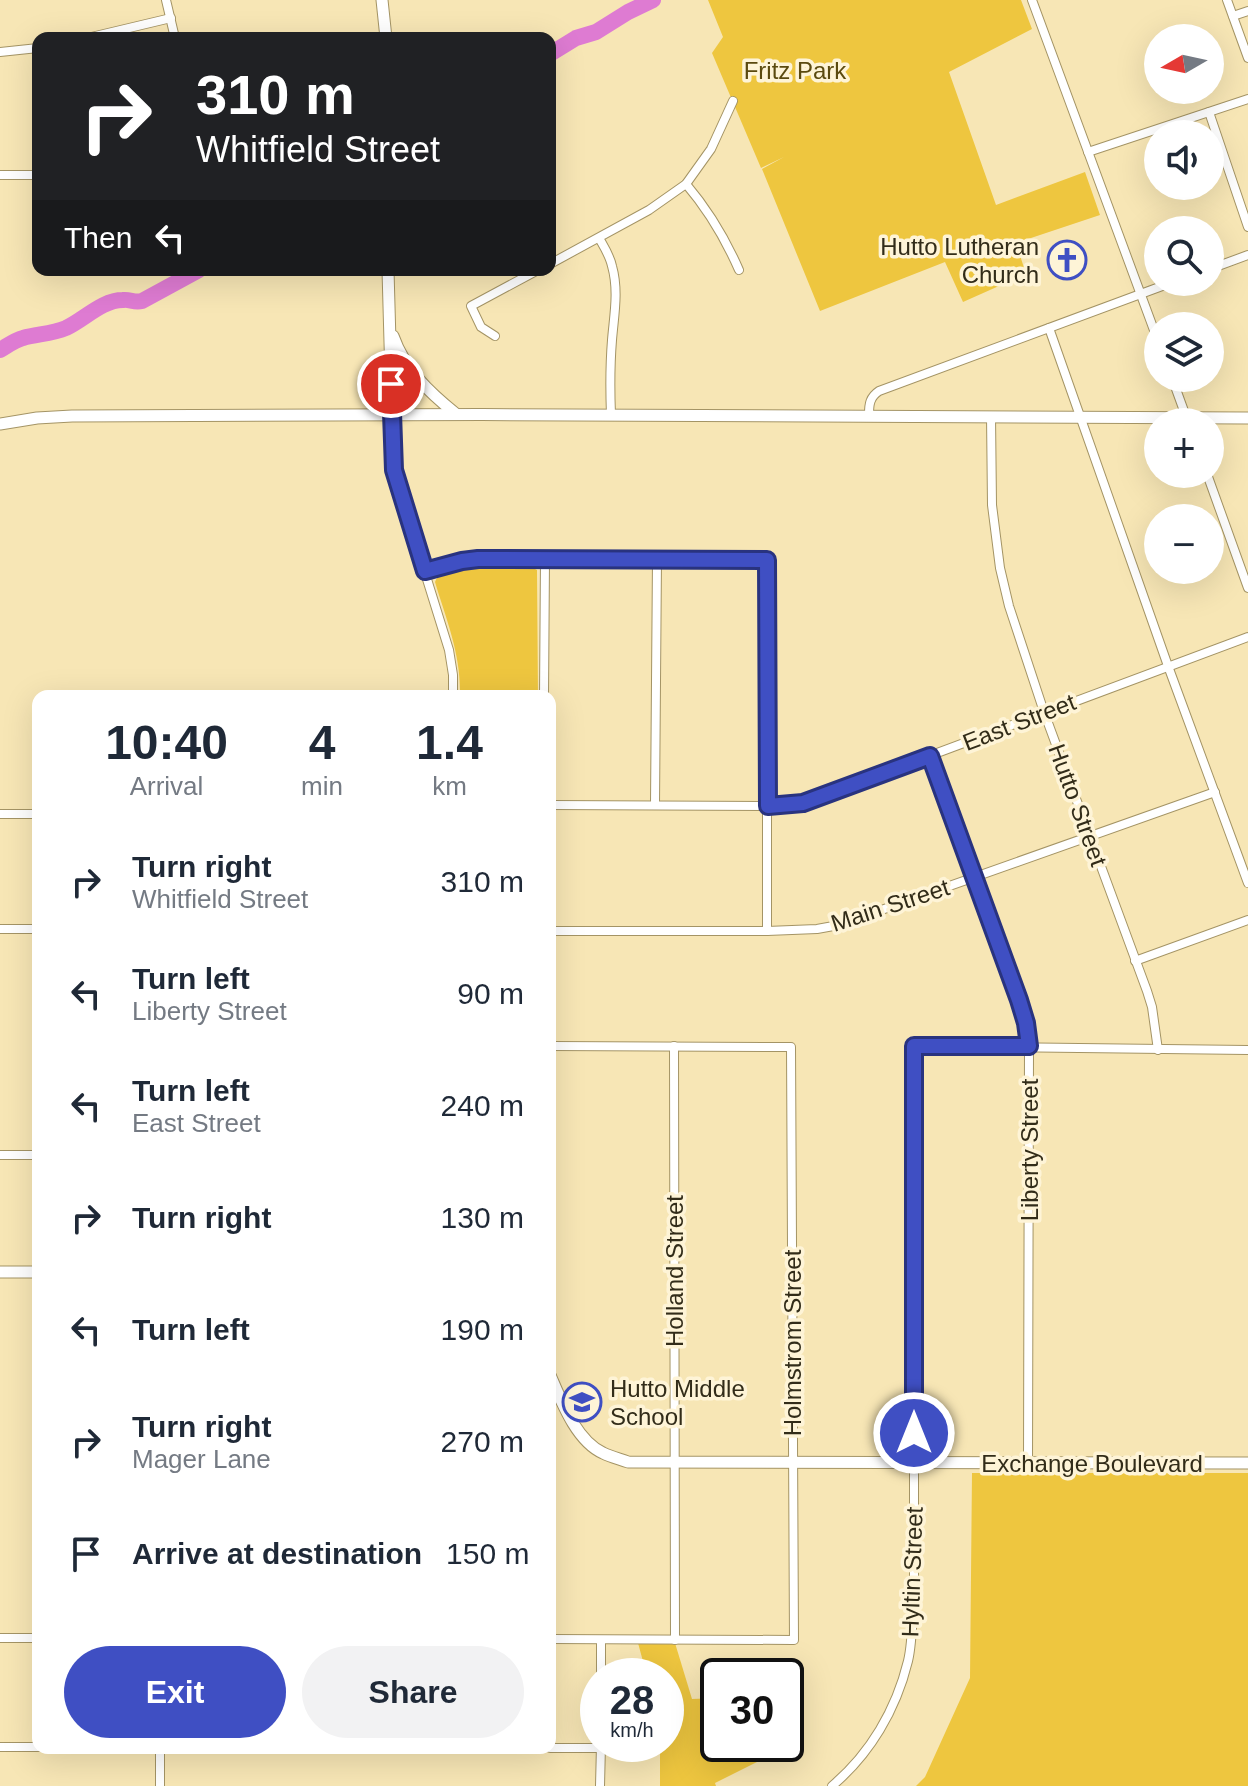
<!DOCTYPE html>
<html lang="en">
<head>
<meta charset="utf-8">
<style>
  body { margin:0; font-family:Helvetica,sans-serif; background:#f2f2f3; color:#1f2937; height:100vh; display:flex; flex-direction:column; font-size:30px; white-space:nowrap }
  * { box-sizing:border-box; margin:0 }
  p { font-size:26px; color:#747a83 }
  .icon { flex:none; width:44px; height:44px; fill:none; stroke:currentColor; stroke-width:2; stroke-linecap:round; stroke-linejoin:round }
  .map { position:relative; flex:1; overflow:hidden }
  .side { position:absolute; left:32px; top:690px; width:524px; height:1064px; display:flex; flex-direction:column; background:#fff; border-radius:16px; box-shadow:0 8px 32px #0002 }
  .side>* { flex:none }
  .banner { position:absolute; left:32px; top:32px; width:524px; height:244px; border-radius:16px; box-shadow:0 8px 32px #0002; background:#202124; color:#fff; overflow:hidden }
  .needle { width:52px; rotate:261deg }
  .buttons { position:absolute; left:1144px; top:24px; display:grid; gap:16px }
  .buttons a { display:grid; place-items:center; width:80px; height:80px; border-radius:50%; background:#fff; box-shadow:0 8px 32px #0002; font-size:40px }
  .speed { position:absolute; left:580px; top:1658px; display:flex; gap:16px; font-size:40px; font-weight:700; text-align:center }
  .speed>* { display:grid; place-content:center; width:104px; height:104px; border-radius:50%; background:#fff; box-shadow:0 8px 32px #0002; line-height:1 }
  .speed small { font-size:20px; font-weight:400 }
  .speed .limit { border:4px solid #111; border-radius:12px; background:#fff; color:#111 }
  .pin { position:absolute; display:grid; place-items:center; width:68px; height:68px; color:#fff; margin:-34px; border:4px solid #fff; border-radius:50%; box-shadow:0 2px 8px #0007 }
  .me { position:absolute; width:88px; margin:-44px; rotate:0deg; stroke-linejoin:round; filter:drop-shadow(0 0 6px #0008) }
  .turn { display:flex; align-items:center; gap:28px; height:168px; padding:0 32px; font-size:36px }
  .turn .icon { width:104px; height:104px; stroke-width:2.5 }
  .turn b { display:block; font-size:56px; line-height:68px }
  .then { display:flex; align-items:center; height:76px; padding:0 32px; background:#0003; gap:16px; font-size:30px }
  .eta { display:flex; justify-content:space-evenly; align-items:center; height:136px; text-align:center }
  .eta b { font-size:48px; font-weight:800; line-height:56px }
  .cta { display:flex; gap:16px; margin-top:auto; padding:16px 32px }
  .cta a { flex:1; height:92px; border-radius:48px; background:#3f4fc3; color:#fff; font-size:32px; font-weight:800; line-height:92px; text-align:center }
  .cta a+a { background:#f2f2f3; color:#1f2937 }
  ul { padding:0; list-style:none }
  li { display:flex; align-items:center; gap:24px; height:112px; padding:0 32px }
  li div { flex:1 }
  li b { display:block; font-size:30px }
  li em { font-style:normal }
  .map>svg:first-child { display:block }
  .green { fill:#eec63f }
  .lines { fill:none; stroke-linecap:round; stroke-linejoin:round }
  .river { stroke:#de7bd2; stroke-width:16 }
  .street-casing { stroke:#a49465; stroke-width:10 }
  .secondary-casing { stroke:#a49465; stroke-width:13 }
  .street { stroke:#fff; stroke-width:8 }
  .secondary { stroke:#fff; stroke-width:11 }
  .route-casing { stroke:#29337f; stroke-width:20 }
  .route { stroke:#3f4fc3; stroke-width:14 }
  .labels { text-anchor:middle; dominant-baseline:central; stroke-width:7; stroke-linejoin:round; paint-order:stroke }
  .park-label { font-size:24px; fill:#5b4a0f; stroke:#fef4d7 }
  .poi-label { font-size:24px; fill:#322c19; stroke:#fef4d7; text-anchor:end }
  .street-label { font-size:24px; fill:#322c19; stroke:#fef4d7 }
</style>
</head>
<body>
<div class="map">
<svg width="1248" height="1786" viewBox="0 0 1248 1786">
  <rect width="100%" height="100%" fill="#f7e6b5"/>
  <!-- green -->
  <g class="green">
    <polygon points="708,0 1021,0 1032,29 949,72 996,205 1085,172 1100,215 1016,243 1026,274 963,302 945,262 820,311 762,169 784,157 761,168 712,53 723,37"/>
    <path d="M479,566H529L537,570L538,696H460C461,654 447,622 435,582C441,567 465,567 479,566Z"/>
    <polygon points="972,1473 1248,1473 1248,1786 916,1786 925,1777 970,1678"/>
    <polygon points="638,1643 675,1643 692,1699 718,1698 718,1744 785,1744 769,1756 715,1783 716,1786 660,1786 660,1744 666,1744 666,1676 647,1676"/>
  </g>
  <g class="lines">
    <!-- river -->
    <g class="river">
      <polyline points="550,54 576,38 596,32 628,12 653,0"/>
      <path d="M0,350C7,346 15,340 23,338C37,334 52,334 66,328C85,319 102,300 123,300C130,299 134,303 142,301L199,270"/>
    </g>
    <defs>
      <g id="street">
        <polyline points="166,0 175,38"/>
        <polyline points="1032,0 1158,341"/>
        <polyline points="1227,0 1248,58"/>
        <polyline points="1233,16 1248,11"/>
        <polyline points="87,38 171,18"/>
        <polyline points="0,52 38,48"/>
        <polyline points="1209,112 1248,227"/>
        <polyline points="1088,152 1248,99"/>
        <polyline points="0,175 38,175"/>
        <path d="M686,184C709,211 725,238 739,270"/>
        <path d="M599,238C604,247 610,256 612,266C619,291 614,315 612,340C610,365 610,390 611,415"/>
        <polyline points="550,264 649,210 686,184 711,149 733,101"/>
        <polyline points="1210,269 1248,255"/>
        <polyline points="1049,328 1168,666 1248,883"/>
        <polyline points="495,336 481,327 471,306 538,270"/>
        <polyline points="1172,378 1188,422"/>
        <polyline points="392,414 393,452 398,486 449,650 453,675 453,696"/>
        <path d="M869,414C869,404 870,397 879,391L1173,282"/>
        <polyline points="991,416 992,505 1000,568 1009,606 1044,712 1147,991 1152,1007 1158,1050"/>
        <polyline points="1207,474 1248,588"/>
        <polyline points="425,571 462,561 478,559 767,560 767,931"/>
        <polyline points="544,696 545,559"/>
        <polyline points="930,756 1019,1000 1026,1023 1029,1046 1028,1464"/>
        <polyline points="550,805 768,806 803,803 1248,637"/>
        <polyline points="655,805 657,559"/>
        <polyline points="0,814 38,814"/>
        <polyline points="0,929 38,929"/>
        <polyline points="550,931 767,931 817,929 839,925 1215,792"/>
        <polyline points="1135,961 1248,920"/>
        <polyline points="550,1046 791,1047 794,1640 550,1639"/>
        <polyline points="674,1046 675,1640"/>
        <polyline points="0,1155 38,1155"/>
        <polyline points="0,1638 38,1638"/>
        <polyline points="601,1676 601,1640"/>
        <polyline points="0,1747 38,1747"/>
        <polyline points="550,1748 601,1748"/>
        <polyline points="160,1786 160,1748"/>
        <polyline points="600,1786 601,1745"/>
        <path d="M832,1786C870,1754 896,1710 908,1661C913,1640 912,1615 914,1593V1046L1248,1050"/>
      </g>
      <g id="secondary">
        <polyline points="382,0 386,38"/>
        <polyline points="388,270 392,414"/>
        <path d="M393,336C405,370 429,392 456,414"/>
        <path d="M0,424L37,418L72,416C464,413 856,415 1248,418"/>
        <polyline points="0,1272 38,1272"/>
        <path d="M550,1375C561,1400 576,1441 603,1453C611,1457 620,1459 628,1462L1248,1463"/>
      </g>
    </defs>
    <!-- street casing -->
    <use href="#street" class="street-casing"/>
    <!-- secondary casing -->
    <use href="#secondary" class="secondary-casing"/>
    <!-- street -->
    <use href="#street" class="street"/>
    <!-- secondary -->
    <use href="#secondary" class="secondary"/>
  </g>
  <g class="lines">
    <defs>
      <polyline id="route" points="391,384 394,470 425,571 462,561 478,559 767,560 768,806 803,803 930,756 1019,1000 1026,1023 1029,1046 914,1046 914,1433"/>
    </defs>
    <!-- route casing -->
    <use href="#route" class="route-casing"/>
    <!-- route -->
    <use href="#route" class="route"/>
  </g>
  <!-- icons -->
  <defs>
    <symbol id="church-ring" viewBox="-11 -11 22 22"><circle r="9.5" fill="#fef4d7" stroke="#3f4fc3" stroke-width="1.5"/><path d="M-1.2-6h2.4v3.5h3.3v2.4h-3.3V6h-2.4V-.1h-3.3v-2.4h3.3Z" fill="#3f4fc3"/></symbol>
    <symbol id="school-ring" viewBox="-11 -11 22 22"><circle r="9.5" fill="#fef4d7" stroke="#3f4fc3" stroke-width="1.5"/><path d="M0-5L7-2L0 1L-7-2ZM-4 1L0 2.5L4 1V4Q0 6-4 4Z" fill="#3f4fc3"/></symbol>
  </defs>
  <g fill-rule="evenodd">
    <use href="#church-ring" x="1045" y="238" width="44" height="44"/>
    <use href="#school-ring" x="560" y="1380" width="44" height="44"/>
  </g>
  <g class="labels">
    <!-- park labels -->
    <g class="park-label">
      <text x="795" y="70">Fritz Park</text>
    </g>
    <!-- poi labels -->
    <g class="poi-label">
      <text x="1039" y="246">Hutto Lutheran<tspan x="1039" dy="28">Church</tspan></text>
      <text x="610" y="1388" text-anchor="start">Hutto Middle<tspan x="610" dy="28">School</tspan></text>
    </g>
    <!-- street labels -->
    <g class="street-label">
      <text transform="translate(1019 722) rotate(-21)">East Street</text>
      <text transform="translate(1078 805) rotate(70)">Hutto Street</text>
      <text transform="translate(890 905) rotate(-18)">Main Street</text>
      <text transform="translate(1029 1150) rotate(-90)">Liberty Street</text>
      <text transform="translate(674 1271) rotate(-90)">Holland Street</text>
      <text transform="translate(792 1343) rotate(-90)">Holmstrom Street</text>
      <text x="1092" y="1463">Exchange Boulevard</text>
      <text transform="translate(912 1572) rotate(-88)">Hyltin Street</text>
    </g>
  </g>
</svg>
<div class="buttons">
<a><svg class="needle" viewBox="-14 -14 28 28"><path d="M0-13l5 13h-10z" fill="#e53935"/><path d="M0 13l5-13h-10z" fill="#747a83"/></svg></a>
<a><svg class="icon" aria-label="sound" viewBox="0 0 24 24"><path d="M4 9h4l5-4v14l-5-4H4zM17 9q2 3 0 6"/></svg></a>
<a><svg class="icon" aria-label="search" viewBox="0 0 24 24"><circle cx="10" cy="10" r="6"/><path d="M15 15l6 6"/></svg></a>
<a><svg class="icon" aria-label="layers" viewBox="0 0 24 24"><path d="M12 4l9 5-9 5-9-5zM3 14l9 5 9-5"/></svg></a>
<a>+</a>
<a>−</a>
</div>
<div class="speed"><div>28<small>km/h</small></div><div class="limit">30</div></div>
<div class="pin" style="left:391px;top:384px;background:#d93025"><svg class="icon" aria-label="arrive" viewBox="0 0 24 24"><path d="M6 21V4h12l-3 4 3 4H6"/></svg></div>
<svg class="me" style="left:914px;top:1433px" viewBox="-20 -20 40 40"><circle r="17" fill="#3f4fc3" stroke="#fff" stroke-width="3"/><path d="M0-11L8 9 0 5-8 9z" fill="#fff"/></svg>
<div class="banner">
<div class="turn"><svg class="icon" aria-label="right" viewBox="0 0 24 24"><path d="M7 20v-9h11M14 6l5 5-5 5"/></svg><div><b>310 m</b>Whitfield Street</div></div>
<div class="then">Then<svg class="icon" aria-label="left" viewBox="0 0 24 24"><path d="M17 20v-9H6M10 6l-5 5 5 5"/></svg></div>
</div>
<section class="side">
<div class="eta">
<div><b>10:40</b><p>Arrival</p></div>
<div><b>4</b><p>min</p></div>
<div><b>1.4</b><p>km</p></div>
</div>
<ul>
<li><svg class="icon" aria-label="right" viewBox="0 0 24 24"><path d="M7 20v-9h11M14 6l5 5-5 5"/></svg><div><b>Turn right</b><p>Whitfield Street</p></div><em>310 m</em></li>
<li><svg class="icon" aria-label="left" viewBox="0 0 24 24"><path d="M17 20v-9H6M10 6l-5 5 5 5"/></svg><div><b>Turn left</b><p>Liberty Street</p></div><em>90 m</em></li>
<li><svg class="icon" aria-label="left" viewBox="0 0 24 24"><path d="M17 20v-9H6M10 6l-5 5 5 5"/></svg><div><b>Turn left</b><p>East Street</p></div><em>240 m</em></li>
<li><svg class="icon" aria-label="right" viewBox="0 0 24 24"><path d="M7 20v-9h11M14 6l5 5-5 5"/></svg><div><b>Turn right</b></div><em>130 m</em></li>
<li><svg class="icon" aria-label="left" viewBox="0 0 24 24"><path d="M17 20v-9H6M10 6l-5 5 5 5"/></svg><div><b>Turn left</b></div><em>190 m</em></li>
<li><svg class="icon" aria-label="right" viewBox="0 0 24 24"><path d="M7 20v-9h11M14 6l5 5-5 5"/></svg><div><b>Turn right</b><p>Mager Lane</p></div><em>270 m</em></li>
<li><svg class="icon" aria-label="arrive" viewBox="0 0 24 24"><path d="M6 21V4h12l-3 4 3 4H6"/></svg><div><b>Arrive at destination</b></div><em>150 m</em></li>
</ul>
<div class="cta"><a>Exit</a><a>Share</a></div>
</section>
</div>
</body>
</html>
